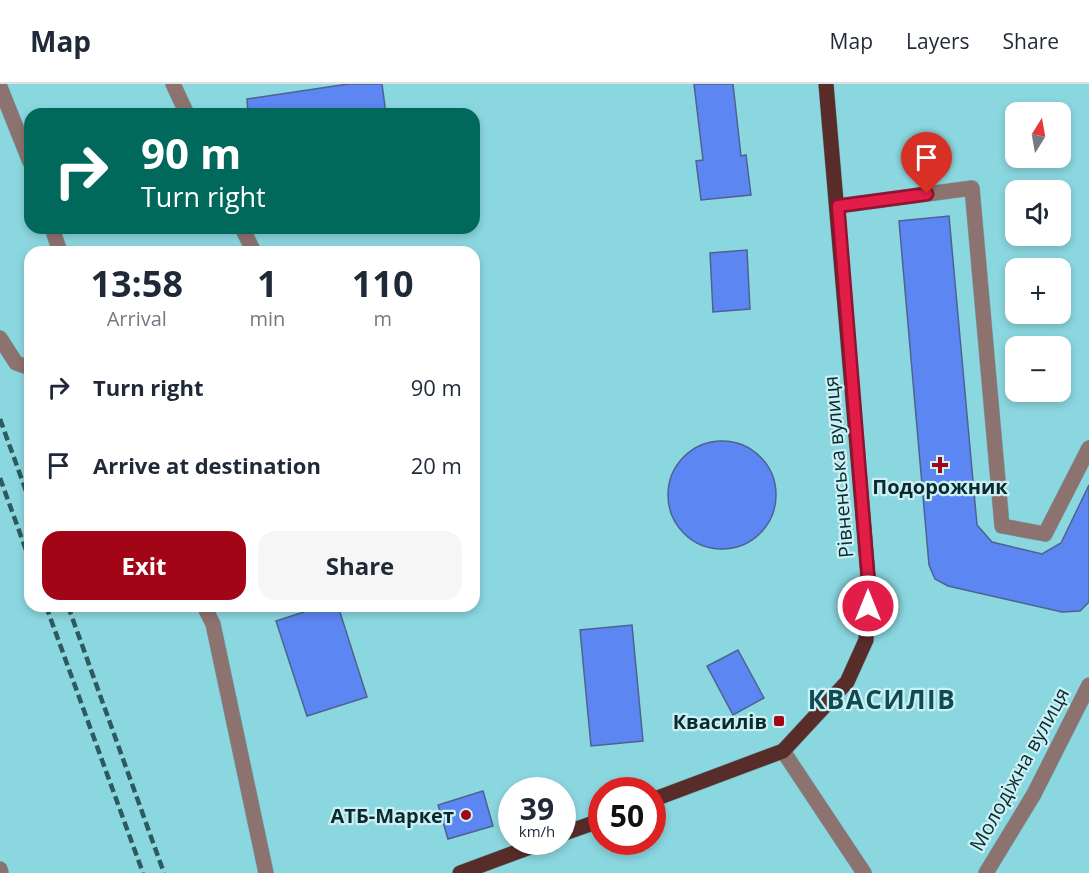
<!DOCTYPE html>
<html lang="en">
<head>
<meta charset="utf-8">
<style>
  body { margin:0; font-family:"Open Sans",sans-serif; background:#f6f6f7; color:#1f2937; height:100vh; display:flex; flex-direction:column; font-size:22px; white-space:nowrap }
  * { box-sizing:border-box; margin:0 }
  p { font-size:20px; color:#747a83 }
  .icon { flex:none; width:33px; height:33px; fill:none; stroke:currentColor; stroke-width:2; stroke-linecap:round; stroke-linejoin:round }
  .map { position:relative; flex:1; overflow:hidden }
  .panel { position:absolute; left:24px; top:162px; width:456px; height:366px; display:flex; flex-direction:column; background:#fff; border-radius:18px; box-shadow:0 3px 9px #0003 }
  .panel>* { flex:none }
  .banner { position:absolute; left:24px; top:24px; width:456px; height:126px; border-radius:18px; box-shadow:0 3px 9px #0003; background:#00695c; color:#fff; overflow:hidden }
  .needle { width:39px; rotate:11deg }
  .tools { position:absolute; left:1005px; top:18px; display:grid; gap:12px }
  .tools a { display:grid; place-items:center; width:66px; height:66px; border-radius:12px; background:#fff; box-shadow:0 3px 9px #0003; font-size:30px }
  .speed { position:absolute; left:498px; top:693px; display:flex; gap:12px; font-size:30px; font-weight:700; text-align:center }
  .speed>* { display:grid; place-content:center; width:78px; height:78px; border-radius:50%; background:#fff; box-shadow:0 3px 9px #0003; line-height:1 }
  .speed small { font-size:15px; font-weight:400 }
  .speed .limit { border:9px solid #d22; background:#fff; color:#111 }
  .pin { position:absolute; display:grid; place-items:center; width:51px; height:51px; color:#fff; margin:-62px -26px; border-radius:50% 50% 50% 0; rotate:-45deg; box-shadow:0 0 6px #0007 }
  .pin .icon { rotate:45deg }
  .me { position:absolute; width:66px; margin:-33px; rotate:0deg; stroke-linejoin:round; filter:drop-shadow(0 0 4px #0008) }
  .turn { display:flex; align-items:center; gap:21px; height:126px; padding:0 18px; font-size:27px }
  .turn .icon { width:78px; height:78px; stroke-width:2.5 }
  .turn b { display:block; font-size:42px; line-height:51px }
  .eta { display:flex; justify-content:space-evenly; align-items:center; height:102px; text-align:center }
  .eta b { font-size:36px; font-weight:700; line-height:42px }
  .button { display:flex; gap:12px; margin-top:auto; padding:12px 18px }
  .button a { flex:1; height:69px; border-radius:18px; background:#a20616; color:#fff; font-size:24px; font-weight:700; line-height:69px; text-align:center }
  .button a+a { background:#f6f6f7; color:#1f2937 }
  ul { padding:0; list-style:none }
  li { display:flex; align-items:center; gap:18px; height:78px; padding:0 18px }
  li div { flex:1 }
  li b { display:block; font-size:22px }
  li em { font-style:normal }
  header { display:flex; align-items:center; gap:36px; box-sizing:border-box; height:84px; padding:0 30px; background:#fff; border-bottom:2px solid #e0e1e3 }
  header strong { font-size:28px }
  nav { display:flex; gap:33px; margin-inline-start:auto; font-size:21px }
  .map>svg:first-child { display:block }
  .building { fill:#5c86f1; stroke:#4f628f; stroke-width:1.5 }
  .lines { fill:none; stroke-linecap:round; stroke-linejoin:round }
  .minor-casing { stroke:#71b4bc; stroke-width:16 }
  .major-casing { stroke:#71b4bc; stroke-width:16 }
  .minor { stroke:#8d736f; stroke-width:15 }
  .major { stroke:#582d29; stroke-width:15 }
  .rail { stroke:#2d5a5f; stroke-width:4.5; stroke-dasharray:9 4.5; stroke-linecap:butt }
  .route-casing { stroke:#92132f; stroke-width:15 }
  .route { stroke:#e11d48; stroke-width:10 }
  .poi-dot { fill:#a20616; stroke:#cdf0f5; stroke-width:2 }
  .labels { text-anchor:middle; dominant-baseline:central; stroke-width:4.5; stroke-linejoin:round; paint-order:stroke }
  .street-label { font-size:20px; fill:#092a2e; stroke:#cdf0f5 }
  .poi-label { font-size:20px; font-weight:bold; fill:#092a2e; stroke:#cdf0f5; text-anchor:end }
  .district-label { font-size:26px; font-weight:bold; letter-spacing:1.5px; fill:#0c4c52; stroke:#cdf0f5 }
</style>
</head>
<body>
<header>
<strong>Map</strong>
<nav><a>Map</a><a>Layers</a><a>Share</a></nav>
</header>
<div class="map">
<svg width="1089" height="789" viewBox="0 0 1089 789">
  <rect width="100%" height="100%" fill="#8bd7e0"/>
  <!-- building -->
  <g class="building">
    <polygon points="348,0 382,0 386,30 248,30 247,15"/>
    <polygon points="694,0 733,0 741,72 746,71 751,111 701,116 696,77 703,76"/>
    <polygon points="949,132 977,441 992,458 1042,470 1061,459 1089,401 1089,518 1080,527 1062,528 948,502 935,495 929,481 899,137"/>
    <polygon points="747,166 750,225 713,228 710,169"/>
    <circle cx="722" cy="411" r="54"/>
    <polygon points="322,522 338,522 367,613 307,632 276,537"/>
    <polygon points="632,541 643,657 591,662 580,546"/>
    <polygon points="738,566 764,614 733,631 707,582"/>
    <polygon points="483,707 493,742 448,755 438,721"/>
  </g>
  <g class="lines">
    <defs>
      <g id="minor">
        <polyline points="173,0 187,30"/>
        <polyline points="0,3 30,78"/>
        <polyline points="838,122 972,104 1002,442 1045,450 1089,364"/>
        <polyline points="52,144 60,168"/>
        <polyline points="242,144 254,168"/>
        <polyline points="0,254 16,279 30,284"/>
        <polyline points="204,522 213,540 266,789"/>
        <polyline points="783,667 864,789"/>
        <polyline points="0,785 1,789"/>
        <polyline points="986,789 1034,710 1089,601"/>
      </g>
      <g id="major">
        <polyline points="652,716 783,667 847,598 866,556 869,504 826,0"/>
        <polyline points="562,750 602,736"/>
        <polyline points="460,789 544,758"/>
      </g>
    </defs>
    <!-- minor casing -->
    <use href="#minor" class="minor-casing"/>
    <!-- major casing -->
    <use href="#major" class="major-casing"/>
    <!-- minor -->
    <use href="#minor" class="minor"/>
    <!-- major -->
    <use href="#major" class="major"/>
    <!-- rail -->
    <g class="rail">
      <polyline points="0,335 30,418"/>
      <polyline points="0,394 30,477"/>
      <polyline points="46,522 143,789"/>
      <polyline points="68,522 164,789"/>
    </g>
  </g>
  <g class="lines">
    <defs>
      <polyline id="route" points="868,522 869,504 838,122 927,110"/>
    </defs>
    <!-- route casing -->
    <use href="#route" class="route-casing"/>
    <!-- route -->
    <use href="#route" class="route"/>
  </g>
  <!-- markers -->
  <g class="poi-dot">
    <path d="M937 372h6v6h6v6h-6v6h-6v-6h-6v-6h6z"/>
    <rect x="773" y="631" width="12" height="12" rx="3"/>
    <circle cx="466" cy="731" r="6"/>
  </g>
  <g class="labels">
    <!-- street labels -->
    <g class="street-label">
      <text transform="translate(838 383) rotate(-95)">Рівненська вулиця</text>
      <text transform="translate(1019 685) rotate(-61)">Молодіжна вулиця</text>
    </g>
    <!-- poi labels -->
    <g class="poi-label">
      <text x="940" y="402" text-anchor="middle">Подорожник</text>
      <text x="767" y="637">Квасилів</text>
      <text x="454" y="731">АТБ-Маркет</text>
    </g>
    <!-- district labels -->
    <g class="district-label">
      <text x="882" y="615">КВАСИЛІВ</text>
    </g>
  </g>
</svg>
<div class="tools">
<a><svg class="needle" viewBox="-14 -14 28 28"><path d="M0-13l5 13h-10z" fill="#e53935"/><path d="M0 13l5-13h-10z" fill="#747a83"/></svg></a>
<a><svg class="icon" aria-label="sound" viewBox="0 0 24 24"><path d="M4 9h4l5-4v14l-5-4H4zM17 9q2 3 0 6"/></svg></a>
<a>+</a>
<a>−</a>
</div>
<div class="speed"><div>39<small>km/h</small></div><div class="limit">50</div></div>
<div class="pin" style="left:927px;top:110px;background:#d93025"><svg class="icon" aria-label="arrive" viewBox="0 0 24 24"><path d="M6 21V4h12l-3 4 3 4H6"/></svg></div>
<svg class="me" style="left:868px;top:522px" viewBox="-20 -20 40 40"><circle r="17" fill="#e11d48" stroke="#fff" stroke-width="3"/><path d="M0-11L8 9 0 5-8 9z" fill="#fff"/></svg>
<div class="banner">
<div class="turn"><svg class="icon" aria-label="right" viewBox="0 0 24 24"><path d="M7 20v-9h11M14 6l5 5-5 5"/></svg><div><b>90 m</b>Turn right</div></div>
</div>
<section class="panel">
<div class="eta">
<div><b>13:58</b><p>Arrival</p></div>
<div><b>1</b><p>min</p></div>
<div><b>110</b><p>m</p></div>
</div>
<ul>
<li><svg class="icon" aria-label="right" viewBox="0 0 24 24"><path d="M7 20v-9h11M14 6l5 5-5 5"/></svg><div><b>Turn right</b></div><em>90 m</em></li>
<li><svg class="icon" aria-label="arrive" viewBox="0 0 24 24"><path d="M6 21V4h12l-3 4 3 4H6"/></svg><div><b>Arrive at destination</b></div><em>20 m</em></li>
</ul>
<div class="button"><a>Exit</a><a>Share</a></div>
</section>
</div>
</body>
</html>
